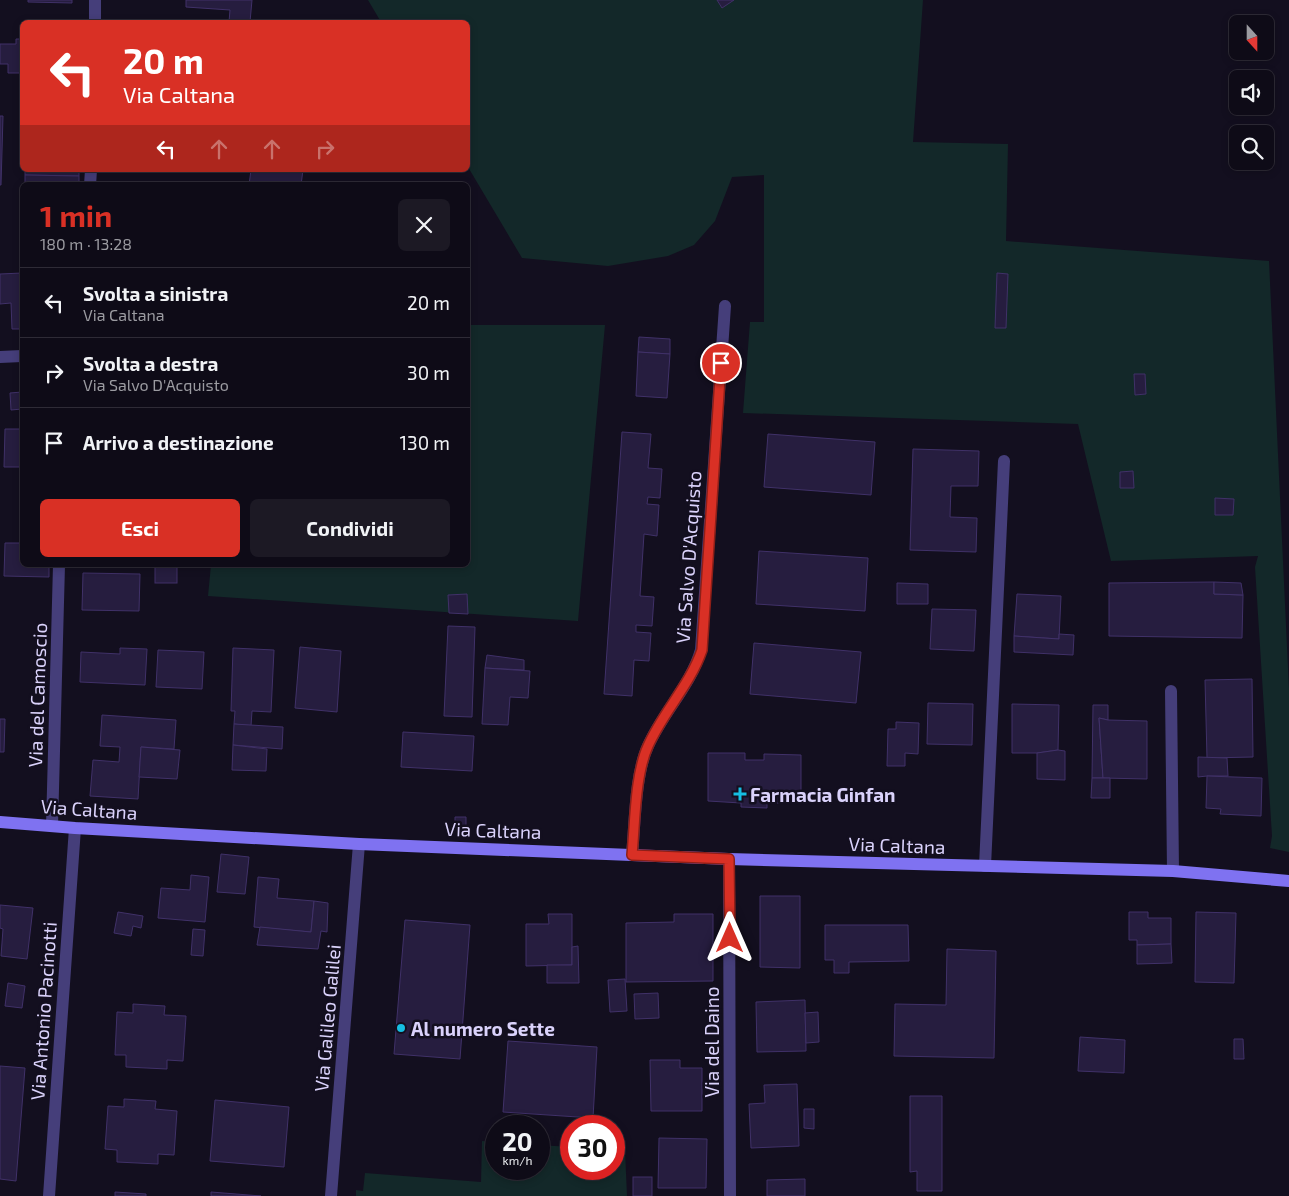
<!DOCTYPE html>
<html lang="it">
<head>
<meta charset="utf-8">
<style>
  body { margin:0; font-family:"Exo 2",sans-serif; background:#1c1924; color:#f1f3f6; height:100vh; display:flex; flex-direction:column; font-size:19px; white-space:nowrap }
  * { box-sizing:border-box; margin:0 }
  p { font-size:16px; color:#9b9ba1 }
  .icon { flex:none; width:28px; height:28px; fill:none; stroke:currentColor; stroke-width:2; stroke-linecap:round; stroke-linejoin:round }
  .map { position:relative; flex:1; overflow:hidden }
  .panel { position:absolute; left:20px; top:182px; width:450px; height:385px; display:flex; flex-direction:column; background:#0e0b17; border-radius:8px; box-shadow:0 2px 8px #0003,0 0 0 1px #2e2b36 }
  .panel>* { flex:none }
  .hud { position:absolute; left:20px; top:20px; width:450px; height:152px; border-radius:8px; box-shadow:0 2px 8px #0003,0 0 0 1px #2e2b36; background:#d93025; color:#fff; overflow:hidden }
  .needle { width:32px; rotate:159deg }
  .fabs { position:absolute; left:1229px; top:15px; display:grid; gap:10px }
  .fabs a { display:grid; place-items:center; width:45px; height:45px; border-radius:8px; background:#0e0b17; box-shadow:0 2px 8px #0003,0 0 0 1px #2e2b36; font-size:25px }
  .speed { position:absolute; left:485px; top:1115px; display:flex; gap:10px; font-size:25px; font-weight:700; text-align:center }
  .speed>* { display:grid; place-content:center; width:65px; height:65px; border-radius:50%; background:#0e0b17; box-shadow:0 2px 8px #0003,0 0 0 1px #2e2b36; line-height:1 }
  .speed small { font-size:12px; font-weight:400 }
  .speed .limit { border:8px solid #d22; background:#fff; color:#111 }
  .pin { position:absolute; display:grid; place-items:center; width:42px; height:42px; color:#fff; margin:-21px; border:2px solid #fff; border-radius:50%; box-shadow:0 1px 5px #0007 }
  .me { position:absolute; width:55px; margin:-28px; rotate:0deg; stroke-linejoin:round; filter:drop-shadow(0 0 4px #0008) }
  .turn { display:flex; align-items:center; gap:18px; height:105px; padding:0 20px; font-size:22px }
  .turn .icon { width:65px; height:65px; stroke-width:2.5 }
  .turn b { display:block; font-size:35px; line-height:42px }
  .lanes { display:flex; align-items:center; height:48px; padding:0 20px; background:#0003; justify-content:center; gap:25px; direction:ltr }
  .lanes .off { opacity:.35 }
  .round { display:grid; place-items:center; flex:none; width:52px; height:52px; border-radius:8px; background:#1c1924 }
  .headline { display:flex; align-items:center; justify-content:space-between; height:85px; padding:0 20px }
  h1 { font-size:30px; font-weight:700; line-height:38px; color:#d93025 }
  .action { display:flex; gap:10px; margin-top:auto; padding:10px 20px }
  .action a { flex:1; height:58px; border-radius:8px; background:#d93025; color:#fff; font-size:20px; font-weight:700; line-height:58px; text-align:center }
  .action a+a { background:#1c1924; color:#f1f3f6 }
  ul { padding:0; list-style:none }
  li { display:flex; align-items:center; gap:15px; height:70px; padding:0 20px; border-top:1px solid #2e2b36 }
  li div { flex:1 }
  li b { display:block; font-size:19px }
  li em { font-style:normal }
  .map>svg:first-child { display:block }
  .green { fill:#132829 }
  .building { fill:#261d3f; stroke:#403168 }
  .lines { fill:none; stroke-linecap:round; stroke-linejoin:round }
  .service { stroke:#453e7a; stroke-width:12 }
  .minor { stroke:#453e7a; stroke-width:12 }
  .secondary { stroke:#7f72f1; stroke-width:12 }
  .route-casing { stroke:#8d1f18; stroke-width:12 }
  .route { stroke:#d93025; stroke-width:9 }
  .poi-dot { fill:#16bee2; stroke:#130f1f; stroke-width:2 }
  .labels { text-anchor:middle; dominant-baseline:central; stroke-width:5; stroke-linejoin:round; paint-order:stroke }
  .street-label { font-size:19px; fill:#dad2fb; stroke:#130f1f }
  .poi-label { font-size:19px; font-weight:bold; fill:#dad2fb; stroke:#130f1f; text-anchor:start }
</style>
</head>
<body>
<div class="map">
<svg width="1289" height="1196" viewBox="0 0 1289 1196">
  <rect width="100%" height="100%" fill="#130f1f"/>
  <!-- green -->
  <g class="green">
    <polygon points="368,0 923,0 913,142 1008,144 1006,241 1269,261 1289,690 1289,852 1270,848 1272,836 1255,567 1258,556 1111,561 1078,424 743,413 750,322 764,322 764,175 732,177 715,221 694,245 668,256 608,266 522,258 468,167 468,22 381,22"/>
    <polygon points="468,325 605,325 578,621 208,596 211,565 468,565"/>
    <polygon points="482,1141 496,1142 496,1169 539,1169 539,1145 571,1147 571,1169 614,1169 614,1150 625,1150 627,1196 356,1196 356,1190 363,1191 365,1173 481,1182"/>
  </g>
  <!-- building -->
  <g class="building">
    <polygon points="28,0 72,0 72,3 28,2"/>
    <polygon points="186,0 252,0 250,22 229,22 230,10 186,7"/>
    <polygon points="717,0 734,0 722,8"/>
    <polygon points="16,39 22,39 22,73 8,73 8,64 0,64 0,44 16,44"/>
    <polygon points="0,116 3,116 1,185 0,185"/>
    <polygon points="25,170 79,170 79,176 25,175"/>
    <polygon points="251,170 303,170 301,185 249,185"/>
    <polygon points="25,175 79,176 79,185 25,185"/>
    <polygon points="220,183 220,185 188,185 188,184"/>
    <polygon points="22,273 22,329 12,329 11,303 0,304 0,274"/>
    <polygon points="997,273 1008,274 1006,328 995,328"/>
    <polygon points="639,337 670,339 670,354 638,352"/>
    <polygon points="638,352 670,354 667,398 636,396"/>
    <polygon points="1134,374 1145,374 1146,394 1135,395"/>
    <polygon points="22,392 22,409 11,410 10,393"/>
    <polygon points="5,429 22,429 22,467 4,467"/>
    <polygon points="622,432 651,434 648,468 662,469 660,498 648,497 647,504 659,505 657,536 644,534 640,596 654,597 652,626 636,625 636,632 651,633 649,661 634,660 632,696 604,694"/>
    <polygon points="768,434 875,442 871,495 764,487"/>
    <polygon points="913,449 979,451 978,486 951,486 950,517 977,518 976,552 910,550"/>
    <polygon points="1133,471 1134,488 1120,488 1120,472"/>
    <polygon points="1215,498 1234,499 1233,515 1215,515"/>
    <polygon points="5,543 22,543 22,565 49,565 49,577 4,576"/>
    <polygon points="759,551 868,558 865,611 756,604"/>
    <rect x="155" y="565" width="22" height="18"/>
    <polygon points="83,573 140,574 139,611 82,610"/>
    <polygon points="1214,582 1214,594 1243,595 1242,638 1109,636 1109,583"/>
    <polygon points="1214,582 1241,583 1243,595 1214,594"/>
    <polygon points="897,583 928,584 928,604 897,604"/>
    <polygon points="467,594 468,614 449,613 448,595"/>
    <polygon points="1017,594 1061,596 1059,639 1014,636"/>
    <polygon points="932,609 976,610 974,651 930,649"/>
    <polygon points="448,626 475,627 472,717 444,716"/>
    <polygon points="1059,634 1074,635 1073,655 1014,652 1014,636 1059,639"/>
    <polygon points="754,643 861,652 856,703 750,694"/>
    <polygon points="300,647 341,651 337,712 295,708"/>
    <polygon points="120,648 147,649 145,685 80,682 81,652 120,654"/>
    <polygon points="233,648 274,650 271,712 252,711 251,726 234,724 235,711 231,711"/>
    <polygon points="158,650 204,652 202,689 156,687"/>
    <polygon points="487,655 524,660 524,670 485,668"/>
    <polygon points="485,668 530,671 528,698 510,697 508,725 482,724"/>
    <polygon points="1252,679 1253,757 1207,758 1205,680"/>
    <polygon points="928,703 973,704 972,745 927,744"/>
    <polygon points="1012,704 1059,705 1058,750 1037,753 1012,753"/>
    <polygon points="1093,705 1108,705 1108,720 1099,718 1103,778 1092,778"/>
    <polygon points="102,715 176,720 174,749 141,747 138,799 90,796 93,760 119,762 120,747 100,746"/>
    <polygon points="1099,718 1108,720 1147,721 1147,779 1103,778"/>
    <polygon points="0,719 5,719 4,752 0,752"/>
    <polygon points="896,722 919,723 918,754 905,753 905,766 887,766 888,729 896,729"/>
    <polygon points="234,724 283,727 282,749 233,745"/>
    <polygon points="403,732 474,736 472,771 401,767"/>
    <polygon points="233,745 267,749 266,771 232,770"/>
    <polygon points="141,747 180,750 177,779 139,777"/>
    <polygon points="1058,750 1065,751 1065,780 1037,779 1037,753"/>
    <polygon points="708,753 745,753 745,760 764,760 764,754 801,755 801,803 767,803 767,808 741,807 741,803 708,801"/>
    <polygon points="1198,757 1227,758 1228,776 1207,776 1198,777"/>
    <polygon points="1207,776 1262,778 1261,816 1220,814 1221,809 1206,808"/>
    <polygon points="1092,778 1110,778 1110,798 1091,798"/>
    <polygon points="455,817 466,817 466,827 455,826"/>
    <polygon points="221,854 249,857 245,894 217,892"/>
    <polygon points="191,875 209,877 205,922 158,918 161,888 190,890"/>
    <polygon points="258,877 279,879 277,898 314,901 311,932 254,927"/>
    <polygon points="760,896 800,896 800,968 760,967"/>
    <polygon points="314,901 328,903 327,932 321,931 318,949 257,945 260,927 311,932"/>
    <polygon points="0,905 33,908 27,959 1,956 3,929 0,928"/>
    <polygon points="118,912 143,916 141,928 133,926 131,936 114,933"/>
    <polygon points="1129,912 1148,912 1148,918 1171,918 1171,944 1137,945 1137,940 1129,940"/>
    <polygon points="1196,912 1236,913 1234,983 1195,982"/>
    <polygon points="548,914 572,914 572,965 526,966 526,924 549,924"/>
    <polygon points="674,914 713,914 713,981 626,982 626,923 674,922"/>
    <polygon points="405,920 470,925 460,1059 394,1054"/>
    <polygon points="825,925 908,925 909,961 849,962 849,973 834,973 834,960 825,960"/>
    <polygon points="193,929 205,930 203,956 191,955"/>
    <polygon points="1171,944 1172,963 1137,964 1137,945"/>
    <polygon points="578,946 579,983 547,983 547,965 572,965 572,947"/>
    <polygon points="947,949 996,951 994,1058 894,1056 895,1004 946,1005"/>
    <polygon points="625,979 627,1011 610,1012 608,980"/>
    <polygon points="8,983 25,986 22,1008 5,1006"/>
    <polygon points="658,993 659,1018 635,1019 634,994"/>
    <polygon points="805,1000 806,1051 757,1052 756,1002"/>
    <polygon points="133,1004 165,1006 164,1015 186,1016 183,1061 167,1060 167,1069 126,1067 126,1055 115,1055 117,1012 133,1013"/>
    <polygon points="818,1012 819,1042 806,1043 805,1013"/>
    <polygon points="1080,1037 1125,1040 1124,1073 1078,1071"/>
    <polygon points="1234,1039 1243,1039 1244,1059 1234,1059"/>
    <polygon points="508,1041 597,1047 593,1118 503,1112"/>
    <polygon points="650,1060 680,1060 680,1068 702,1068 702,1111 651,1111"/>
    <polygon points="0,1066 25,1068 16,1181 0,1179"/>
    <polygon points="797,1084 799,1146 751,1148 749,1104 765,1103 764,1085"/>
    <polygon points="910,1096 942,1096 942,1191 917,1191 917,1171 910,1172"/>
    <polygon points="124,1099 156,1101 155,1109 177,1111 174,1155 158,1154 158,1164 117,1162 117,1150 105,1149 108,1106 124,1107"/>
    <polygon points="215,1100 289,1107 284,1167 210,1161"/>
    <polygon points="804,1109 814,1109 814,1129 804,1128"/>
    <polygon points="659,1138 707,1139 706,1188 658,1188"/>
    <rect x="633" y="1177" width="19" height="19"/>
    <polygon points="805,1179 805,1196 767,1196 767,1180"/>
    <polygon points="115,1192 146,1194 146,1196 115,1196"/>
    <polygon points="211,1192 261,1196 211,1196"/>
  </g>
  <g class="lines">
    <!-- service -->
    <g class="service">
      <polyline points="1171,691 1173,871"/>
      <polyline points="985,866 1004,461"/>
    </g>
    <!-- minor -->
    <g class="minor">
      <polyline points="95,22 95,0"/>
      <polyline points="90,185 91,170"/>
      <polyline points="0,357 22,356"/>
      <polyline points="52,826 59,565"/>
      <path d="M632,855C635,823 635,774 648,746C663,712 691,685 701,650L725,306"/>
      <polyline points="729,859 730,1196"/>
      <polyline points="49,1196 75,828"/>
      <polyline points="331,1196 359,844"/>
    </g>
    <!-- secondary -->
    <polyline class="secondary" points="0,822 75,828 359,844 729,859 1173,871 1289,881"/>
  </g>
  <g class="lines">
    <defs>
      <path id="route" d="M721,363L702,650C690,685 663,712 648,746C635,774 635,823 632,855L729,859L730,938"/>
    </defs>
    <!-- route casing -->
    <use href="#route" class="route-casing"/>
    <!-- route -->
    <use href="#route" class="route"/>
  </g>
  <!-- markers -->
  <g class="poi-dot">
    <path d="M737.5 786.5h5v5h5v5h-5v5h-5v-5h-5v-5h5z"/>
    <circle cx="401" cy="1028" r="5"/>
  </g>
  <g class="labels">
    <!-- street labels -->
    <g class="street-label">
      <text transform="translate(688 557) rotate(-86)">Via Salvo D'Acquisto</text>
      <text transform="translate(37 695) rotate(-88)">Via del Camoscio</text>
      <text transform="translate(89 809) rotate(4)">Via Caltana</text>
      <text transform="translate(493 830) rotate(2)">Via Caltana</text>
      <text transform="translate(897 845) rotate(2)">Via Caltana</text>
      <text transform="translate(43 1011) rotate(-86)">Via Antonio Pacinotti</text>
      <text transform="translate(327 1018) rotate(-85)">Via Galileo Galilei</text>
      <text transform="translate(711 1042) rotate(-90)">Via del Daino</text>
    </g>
    <!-- poi labels -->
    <g class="poi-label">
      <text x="750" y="794">Farmacia Ginfan</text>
      <text x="411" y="1028">Al numero Sette</text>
    </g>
  </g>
</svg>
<div class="fabs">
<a><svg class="needle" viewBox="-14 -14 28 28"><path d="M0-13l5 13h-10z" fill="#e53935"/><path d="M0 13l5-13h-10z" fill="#9b9ba1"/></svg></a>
<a><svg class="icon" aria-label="sound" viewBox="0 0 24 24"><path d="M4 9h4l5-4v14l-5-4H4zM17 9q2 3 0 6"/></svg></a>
<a><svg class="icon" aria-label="search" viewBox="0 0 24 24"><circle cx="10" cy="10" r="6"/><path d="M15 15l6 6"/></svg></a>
</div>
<div class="speed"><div>20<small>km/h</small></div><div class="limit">30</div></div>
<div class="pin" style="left:721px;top:363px;background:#d93025"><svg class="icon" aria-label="arrive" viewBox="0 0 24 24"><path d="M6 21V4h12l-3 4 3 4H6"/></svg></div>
<svg class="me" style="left:730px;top:938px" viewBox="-20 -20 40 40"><path d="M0-17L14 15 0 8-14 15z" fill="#d93025" stroke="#fff" stroke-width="4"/></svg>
<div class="hud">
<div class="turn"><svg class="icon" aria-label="left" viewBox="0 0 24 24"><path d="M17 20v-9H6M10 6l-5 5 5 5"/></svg><div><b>20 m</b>Via Caltana</div></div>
<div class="lanes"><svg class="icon" aria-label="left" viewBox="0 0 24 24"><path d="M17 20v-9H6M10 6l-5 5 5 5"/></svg><svg class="icon off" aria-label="ahead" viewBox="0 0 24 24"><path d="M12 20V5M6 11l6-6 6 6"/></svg><svg class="icon off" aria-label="ahead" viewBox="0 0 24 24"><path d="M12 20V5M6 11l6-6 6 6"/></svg><svg class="icon off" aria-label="right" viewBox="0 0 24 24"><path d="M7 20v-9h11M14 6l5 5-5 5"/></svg></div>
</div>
<section class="panel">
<div class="headline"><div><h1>1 min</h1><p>180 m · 13:28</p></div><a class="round"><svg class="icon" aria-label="close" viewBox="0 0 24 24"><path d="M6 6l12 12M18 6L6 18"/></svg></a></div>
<ul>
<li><svg class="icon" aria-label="left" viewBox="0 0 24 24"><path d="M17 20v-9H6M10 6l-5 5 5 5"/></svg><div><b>Svolta a sinistra</b><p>Via Caltana</p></div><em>20 m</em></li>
<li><svg class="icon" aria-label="right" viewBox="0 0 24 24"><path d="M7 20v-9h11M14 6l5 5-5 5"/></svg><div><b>Svolta a destra</b><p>Via Salvo D'Acquisto</p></div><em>30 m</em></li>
<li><svg class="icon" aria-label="arrive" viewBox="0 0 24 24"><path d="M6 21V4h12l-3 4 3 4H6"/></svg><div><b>Arrivo a destinazione</b></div><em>130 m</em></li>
</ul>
<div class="action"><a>Esci</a><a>Condividi</a></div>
</section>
</div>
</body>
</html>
